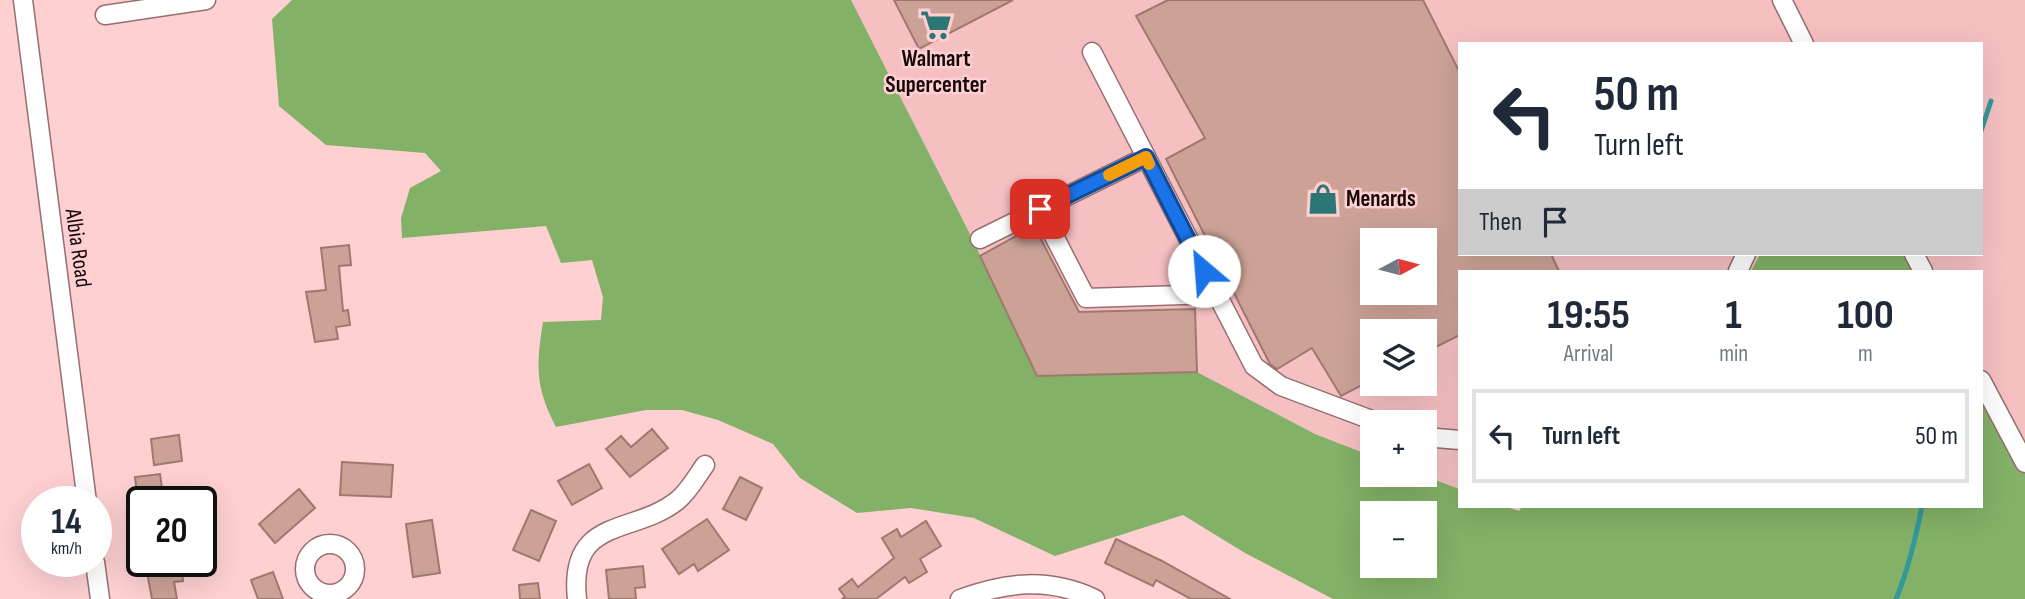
<!DOCTYPE html>
<html lang="en">
<head>
<meta charset="utf-8">
<style>
  body { margin:0; font-family:"Sofia Sans Condensed",sans-serif; background:#f6f6f7; color:#1f2937; height:100vh; display:flex; flex-direction:column; font-size:26px; white-space:nowrap }
  * { box-sizing:border-box; margin:0 }
  p { font-size:23px; color:#747a83 }
  .icon { flex:none; width:38px; height:38px; fill:none; stroke:currentColor; stroke-width:2; stroke-linecap:round; stroke-linejoin:round }
  .map { position:relative; flex:1; overflow:hidden }
  .panel { position:absolute; left:1458px; top:270px; width:525px; height:238px; display:flex; flex-direction:column; background:#fff; border-radius:0px; box-shadow:0 7px 28px #0002 }
  .panel>* { flex:none }
  .guide { position:absolute; left:1458px; top:42px; width:525px; height:214px; border-radius:0px; box-shadow:0 7px 28px #0002; background:#fff; color:#1f2937; overflow:hidden }
  .needle { width:46px; rotate:83deg }
  .tools { position:absolute; left:1360px; top:228px; display:grid; gap:14px }
  .tools a { display:grid; place-items:center; width:77px; height:77px; border-radius:0px; background:#fff; box-shadow:0 7px 28px #0002; font-size:35px }
  .speed { position:absolute; left:21px; top:486px; display:flex; gap:14px; font-size:35px; font-weight:700; text-align:center }
  .speed>* { display:grid; place-content:center; width:91px; height:91px; border-radius:50%; background:#fff; box-shadow:0 7px 28px #0002; line-height:1 }
  .speed small { font-size:18px; font-weight:400 }
  .speed .limit { border:4px solid #111; border-radius:10px; background:#fff; color:#111 }
  .pin { position:absolute; display:grid; place-items:center; width:60px; height:60px; color:#fff; margin:-30px; border-radius:14px; box-shadow:0 4px 10px #0006 }
  .me { position:absolute; width:77px; margin:-38px; rotate:333deg; stroke-linejoin:round; filter:drop-shadow(0 0 5px #0008) }
  .turn { display:flex; align-items:center; gap:24px; height:147px; padding:0 21px; font-size:32px }
  .turn .icon { width:91px; height:91px; stroke-width:2.5 }
  .turn b { display:block; font-size:49px; line-height:60px }
  .then { display:flex; align-items:center; height:66px; padding:0 21px; background:#0003; gap:14px; font-size:26px }
  .eta { display:flex; justify-content:space-evenly; align-items:center; height:119px; text-align:center }
  .eta b { font-size:42px; font-weight:700; line-height:49px }
  ul { padding:0; list-style:none }
  li { display:flex; align-items:center; gap:21px; height:94px; margin:0 14px 10px; padding:0 7px; border:4px solid #e0e1e3; border-radius:0px }
  li div { flex:1 }
  li b { display:block; font-size:26px }
  li em { font-style:normal }
  .map>svg:first-child { display:block }
  .built { fill:#f6c0c3; fill-rule:evenodd }
  .forest { fill:#83b167; fill-rule:evenodd }
  .lines { fill:none; stroke-linecap:round; stroke-linejoin:round }
  .stream { stroke:#359898; stroke-width:5 }
  .building { fill:#cca297; stroke:#a0786e; stroke-width:2; fill-rule:evenodd }
  .minor-casing { stroke:#966e70; stroke-width:21 }
  .minor { stroke:#fff; stroke-width:18 }
  .route-casing { stroke:#114b97; stroke-width:18 }
  .route { stroke:#1a73e8; stroke-width:12 }
  .slow { stroke:#f59e0b; stroke-width:12 }
  .labels { text-anchor:middle; dominant-baseline:central; stroke-width:5; stroke-linejoin:round; paint-order:stroke }
  .poi-label { font-size:23px; font-weight:bold; fill:#160809; stroke:#fed0d2 }
  .street-label { font-size:23px; fill:#160809; stroke:#fed0d2 }
</style>
</head>
<body>
<div class="map">
<svg width="2025" height="599" viewBox="0 0 2025 599">
  <rect width="100%" height="100%" fill="#fed0d2"/>
  <!-- built -->
  <path class="built" d="M851,0H2025V463L1981,380V271H1923L1914,254H1981V44H1460V254H1760L1751,271H1460L1459,489L1420,474H1424V422H1372V456L1315,434L1197,372L1037,376L969,232ZM1372,240H1424V292H1372ZM1372,331H1424V383H1372Z"/>
  <!-- forest -->
  <g class="forest">
    <path d="M292,0H851L969,232L1037,376L1197,372L1315,434L1372,456V474H1420L1459,489L1460,506H1504L1519,511L1522,506H1981V380L2025,463V599H1333L1245,553L1183,515L1055,556L974,518L911,508L857,513L800,478L773,444L718,420L682,410H646L556,427C535,387 536,366 543,322L601,320L603,297L592,260L561,263L546,226L402,238L401,218L410,188L441,171L425,153L326,145L279,106L272,19ZM1372,513H1424V565H1372Z"/>
    <polygon points="1760,254 1914,254 1923,271 1751,271"/>
  </g>
  <g class="lines">
    <!-- stream -->
    <g class="stream">
      <polyline points="1981,131 1991,101"/>
      <path d="M1896,599C1908,570 1916,537 1922,506"/>
    </g>
  </g>
  <!-- building -->
  <g class="building">
    <polygon points="894,0 1013,0 919,49"/>
    <path d="M1168,0H1423L1460,73V254H1551L1559,271H1460V335L1424,353V331H1372V380L1341,396L1312,348L1277,369L1270,364L1166,159L1205,138L1136,16ZM1372,240H1424V292H1372Z"/>
    <polygon points="1034,226 1079,312 1195,309 1197,372 1037,376 980,256"/>
    <polygon points="349,245 351,265 339,266 343,311 348,310 350,325 336,327 338,339 315,342 306,292 326,290 321,248"/>
    <polygon points="652,429 668,448 630,477 606,449 621,436 631,447"/>
    <polygon points="179,435 182,461 154,465 151,439"/>
    <polygon points="342,462 393,465 391,497 340,495"/>
    <polygon points="589,464 602,488 572,505 558,481"/>
    <polygon points="160,474 164,502 138,502 135,477"/>
    <polygon points="740,477 762,488 746,520 723,509"/>
    <polygon points="299,489 315,508 275,543 259,524"/>
    <polygon points="531,510 556,521 539,561 513,550"/>
    <polygon points="707,519 729,550 698,571 694,564 679,574 662,549"/>
    <polygon points="432,520 440,573 413,577 406,524"/>
    <polygon points="926,521 941,546 920,559 927,572 909,583 905,577 876,599 842,599 845,597 839,589 852,579 858,587 894,558 882,538 897,529 901,537"/>
    <polygon points="1116,539 1162,561 1230,599 1191,599 1156,580 1153,586 1105,563"/>
    <polygon points="145,562 181,562 183,581 174,582 177,599 152,599"/>
    <polygon points="643,566 645,587 635,588 636,599 609,599 606,570"/>
    <polygon points="273,572 283,599 258,599 251,580"/>
    <polygon points="538,583 540,599 520,599 519,585"/>
  </g>
  <g class="lines">
    <defs>
      <g id="minor">
        <polyline points="23,0 87,502"/>
        <polyline points="1782,0 1804,44"/>
        <polyline points="105,15 206,0"/>
        <polyline points="1092,52 1254,366 1281,386 1377,422"/>
        <polyline points="1040,209 1086,298 1216,294"/>
        <polyline points="980,239 1146,157"/>
        <polyline points="1914,254 1923,271"/>
        <polyline points="1738,271 1746,254"/>
        <polyline points="1981,380 2025,463"/>
        <polyline points="1424,437 1460,440"/>
        <circle cx="330" cy="569" r="25"/>
        <polyline points="95,562 100,599"/>
        <path d="M577,599C568,515 634,536 678,500C689,491 697,476 705,465"/>
        <path d="M960,599C1006,582 1049,577 1095,599"/>
      </g>
    </defs>
    <!-- minor casing -->
    <use href="#minor" class="minor-casing"/>
    <!-- minor -->
    <use href="#minor" class="minor"/>
  </g>
  <g class="lines">
    <defs>
      <polyline id="route" points="1040,209 1146,157 1204,271"/>
    </defs>
    <!-- route casing -->
    <use href="#route" class="route-casing"/>
    <!-- route -->
    <use href="#route" class="route"/>
    <!-- slow -->
    <polyline class="slow" points="1109,175 1146,157 1149,164"/>
  </g>
  <!-- icons -->
  <defs>
    <symbol id="supermarket-bare" viewBox="-9 -9 18 18"><path d="M-6-5.5h2.5l.6 2H6L4.5 2H-2.5L-4.4-4H-6ZM-1.5 3.2a1.3 1.3 0 1 0 .1 0ZM3 3.2a1.3 1.3 0 1 0 .1 0Z" fill="#2c7675" stroke="#fed0d2" stroke-width="2.5" paint-order="stroke"/></symbol>
    <symbol id="shop-bare" viewBox="-9 -9 18 18"><path d="M-5-2.5h2.3a2.7 3.5 0 0 1 5.4 0H5L5.5 6h-11ZM-1.5-2.5h3a1.5 2.3 0 0 0-3 0Z" fill="#2c7675" stroke="#fed0d2" stroke-width="2.5" paint-order="stroke"/></symbol>
  </defs>
  <g fill-rule="evenodd">
    <use href="#supermarket-bare" x="914" y="3" width="44" height="44"/>
    <use href="#shop-bare" x="1301" y="177" width="44" height="44"/>
  </g>
  <g class="labels">
    <!-- poi labels -->
    <g class="poi-label">
      <text x="936" y="59">Walmart<tspan x="936" dy="26">Supercenter</tspan></text>
      <text x="1346" y="199" text-anchor="start">Menards</text>
    </g>
    <!-- street labels -->
    <g class="street-label">
      <text transform="translate(78 248) rotate(82)">Albia Road</text>
    </g>
  </g>
</svg>
<div class="tools">
<a><svg class="needle" viewBox="-14 -14 28 28"><path d="M0-13l5 13h-10z" fill="#e53935"/><path d="M0 13l5-13h-10z" fill="#747a83"/></svg></a>
<a><svg class="icon" aria-label="layers" viewBox="0 0 24 24"><path d="M12 4l9 5-9 5-9-5zM3 14l9 5 9-5"/></svg></a>
<a>+</a>
<a>−</a>
</div>
<div class="speed"><div>14<small>km/h</small></div><div class="limit">20</div></div>
<div class="pin" style="left:1040px;top:209px;background:#d93025"><svg class="icon" aria-label="arrive" viewBox="0 0 24 24"><path d="M6 21V4h12l-3 4 3 4H6"/></svg></div>
<svg class="me" style="left:1204px;top:271px" viewBox="-20 -20 40 40"><circle r="19" fill="#fff"/><path d="M0-13L10 11 0 6-10 11z" fill="#1a73e8"/></svg>
<div class="guide">
<div class="turn"><svg class="icon" aria-label="left" viewBox="0 0 24 24"><path d="M17 20v-9H6M10 6l-5 5 5 5"/></svg><div><b>50 m</b>Turn left</div></div>
<div class="then">Then<svg class="icon" aria-label="arrive" viewBox="0 0 24 24"><path d="M6 21V4h12l-3 4 3 4H6"/></svg></div>
</div>
<section class="panel">
<div class="eta">
<div><b>19:55</b><p>Arrival</p></div>
<div><b>1</b><p>min</p></div>
<div><b>100</b><p>m</p></div>
</div>
<ul>
<li><svg class="icon" aria-label="left" viewBox="0 0 24 24"><path d="M17 20v-9H6M10 6l-5 5 5 5"/></svg><div><b>Turn left</b></div><em>50 m</em></li>
</ul>
</section>
</div>
</body>
</html>
